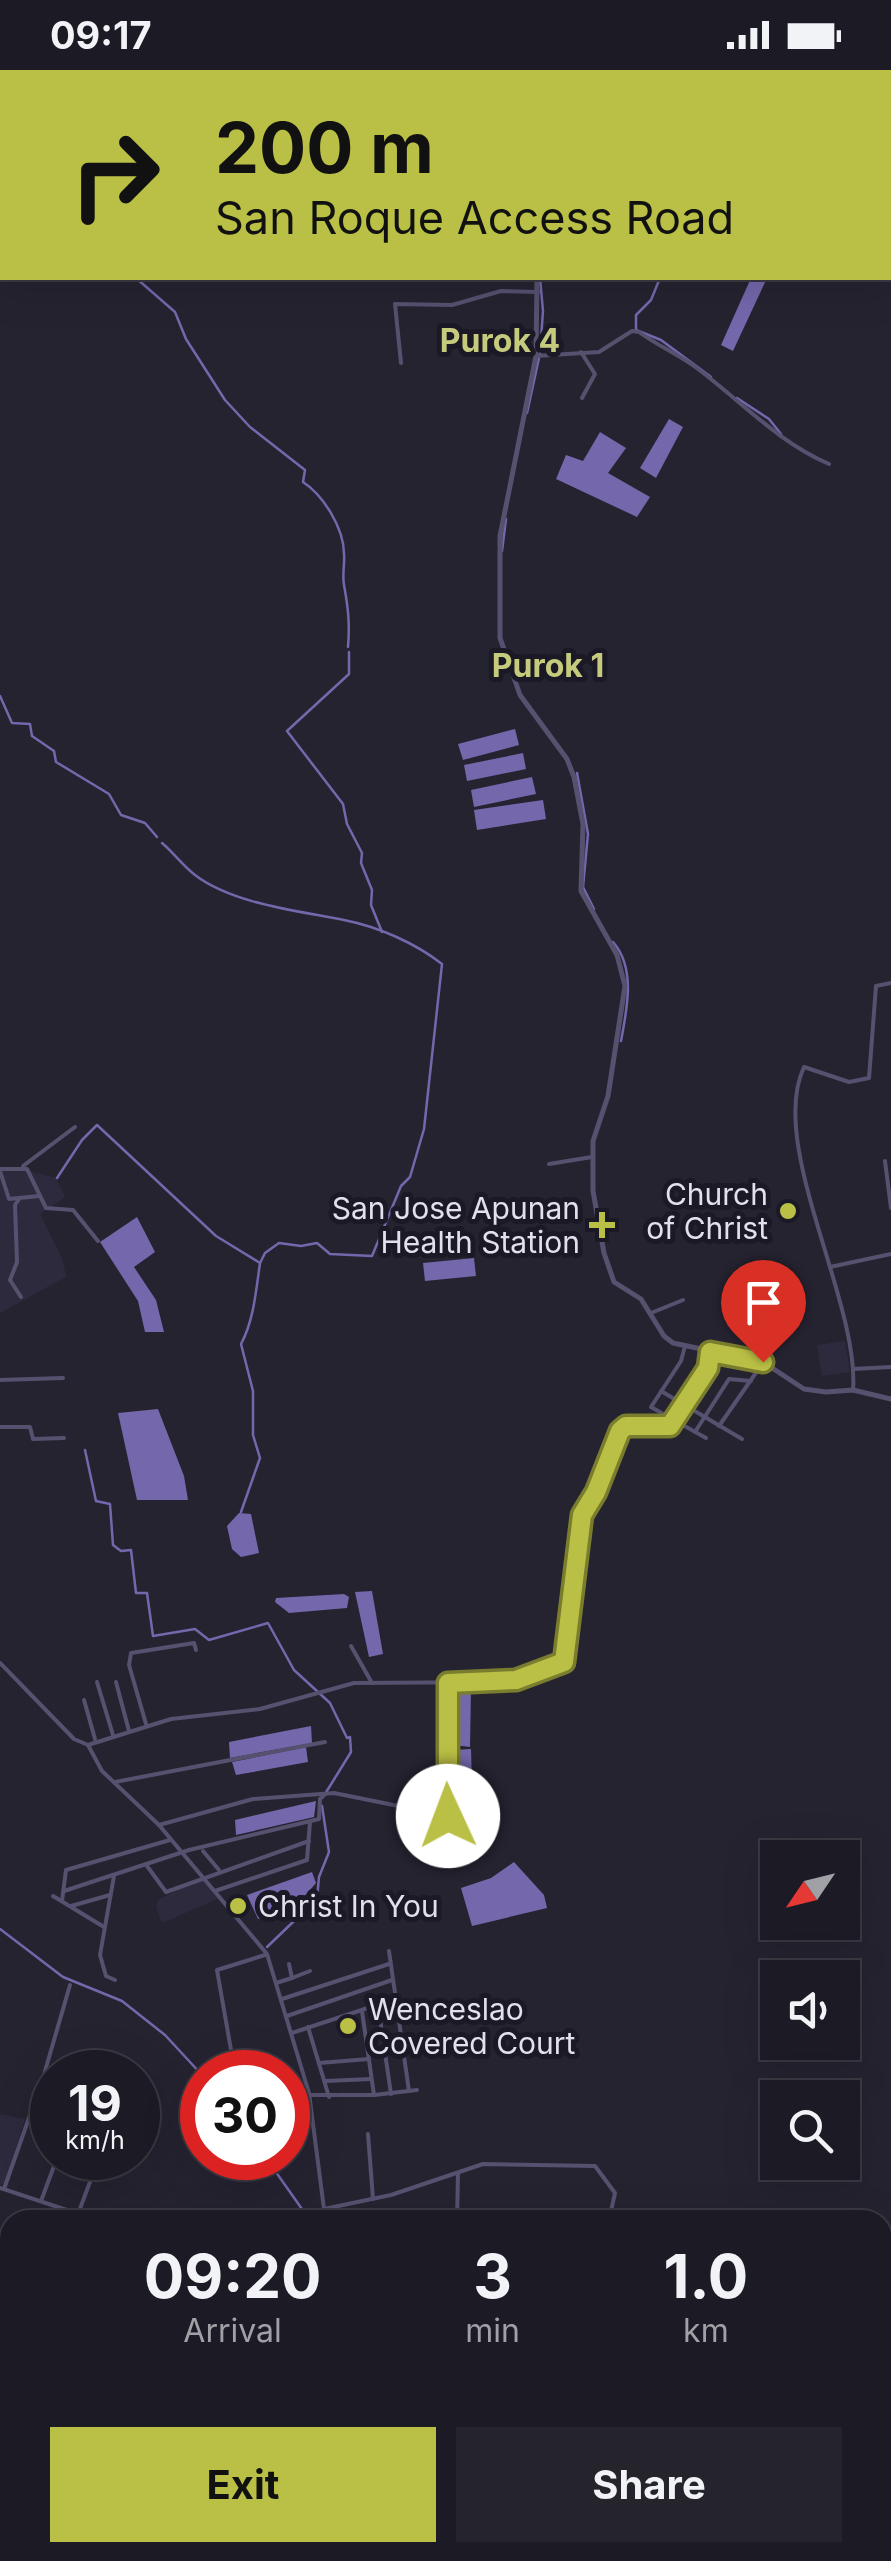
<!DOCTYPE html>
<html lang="en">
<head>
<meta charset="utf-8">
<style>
  body { margin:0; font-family:Inter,sans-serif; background:#25232c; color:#f1f3f6; height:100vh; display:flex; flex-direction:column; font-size:38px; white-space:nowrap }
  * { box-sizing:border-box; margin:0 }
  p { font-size:32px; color:#a0a1a6 }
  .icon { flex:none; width:55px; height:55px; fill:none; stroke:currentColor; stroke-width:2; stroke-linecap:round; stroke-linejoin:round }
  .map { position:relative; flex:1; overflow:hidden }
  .side { position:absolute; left:0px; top:2140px; width:892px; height:352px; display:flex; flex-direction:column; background:#1c1a24; border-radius:30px 30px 0 0; box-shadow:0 10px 40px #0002,0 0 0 2px #3a3841 }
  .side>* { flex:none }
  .top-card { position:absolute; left:0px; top:0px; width:892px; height:210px; box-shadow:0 10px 40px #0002,0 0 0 2px #3a3841; background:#bac045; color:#111; overflow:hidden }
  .needle { width:65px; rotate:235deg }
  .fabs { position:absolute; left:760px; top:1770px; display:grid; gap:20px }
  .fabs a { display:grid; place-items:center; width:100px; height:100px; border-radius:0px; background:#1c1a24; box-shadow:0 10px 40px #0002,0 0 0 2px #3a3841; font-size:50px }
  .speed { position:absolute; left:30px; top:1980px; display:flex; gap:20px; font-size:50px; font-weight:700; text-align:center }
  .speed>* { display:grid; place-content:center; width:130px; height:130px; border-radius:50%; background:#1c1a24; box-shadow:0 10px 40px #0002,0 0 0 2px #3a3841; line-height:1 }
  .speed small { font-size:25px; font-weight:400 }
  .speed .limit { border:15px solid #d22; background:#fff; color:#111 }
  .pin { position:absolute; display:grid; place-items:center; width:85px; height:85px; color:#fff; margin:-102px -42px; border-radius:50% 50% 50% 0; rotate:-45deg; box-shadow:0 0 10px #0007 }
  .pin .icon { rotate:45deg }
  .me { position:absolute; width:110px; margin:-55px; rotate:358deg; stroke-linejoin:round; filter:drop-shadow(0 0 8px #0008) }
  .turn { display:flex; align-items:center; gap:35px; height:210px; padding:0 50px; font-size:45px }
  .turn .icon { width:130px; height:130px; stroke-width:2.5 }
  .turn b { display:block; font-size:70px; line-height:85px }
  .eta { display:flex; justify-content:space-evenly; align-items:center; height:170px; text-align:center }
  .eta b { font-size:60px; font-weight:700; line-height:70px }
  .cta { display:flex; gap:20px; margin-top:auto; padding:20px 50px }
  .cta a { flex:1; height:115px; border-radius:0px; background:#bac045; color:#111; font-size:40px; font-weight:700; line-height:115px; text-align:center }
  .cta a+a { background:#25232c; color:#f1f3f6 }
  .status { display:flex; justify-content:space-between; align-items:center; height:70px; padding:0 50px; background:#1c1a24; direction:ltr }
  .status svg { height:28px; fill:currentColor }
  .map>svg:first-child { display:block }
  .built { fill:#2d2a3d }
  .water { fill:#7567ac }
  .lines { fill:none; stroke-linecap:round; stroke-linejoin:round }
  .stream { stroke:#7567ac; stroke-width:2.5 }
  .canal { stroke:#7567ac; stroke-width:5 }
  .minor { stroke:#56516f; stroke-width:4 }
  .tertiary { stroke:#56516f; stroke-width:5 }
  .route-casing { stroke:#797d2d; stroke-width:25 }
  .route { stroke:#bac045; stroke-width:18 }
  .poi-dot { fill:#bac045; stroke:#1b1926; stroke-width:4 }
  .labels { text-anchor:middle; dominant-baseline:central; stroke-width:10; stroke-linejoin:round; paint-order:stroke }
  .poi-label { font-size:30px; fill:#e2e1eb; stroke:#1b1926; text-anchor:end }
  .neighbourhood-label { font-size:32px; font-weight:bold; fill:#c5ca7d; stroke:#1b1926 }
</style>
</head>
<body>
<div class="status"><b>09:17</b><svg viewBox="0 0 49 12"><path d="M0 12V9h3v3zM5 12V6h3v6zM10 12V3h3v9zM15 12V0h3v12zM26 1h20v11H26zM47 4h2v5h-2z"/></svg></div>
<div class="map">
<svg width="891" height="2491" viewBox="0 0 891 2491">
  <rect width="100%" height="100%" fill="#252330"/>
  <!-- built -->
  <g class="built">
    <polygon points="22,1099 56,1108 65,1127 40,1144 63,1191 66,1207 0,1243 0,1100"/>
    <polygon points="845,1271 850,1302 822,1306 817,1275"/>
    <polygon points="201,1808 218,1829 162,1853 156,1837 158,1830"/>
    <polygon points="0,2044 25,2049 5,2113 0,2115"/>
  </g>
  <!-- water -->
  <g class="water">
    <polygon points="751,208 767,208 733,281 721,275"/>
    <polygon points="669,349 683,357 656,408 640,398"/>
    <polygon points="600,362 626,378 608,403 650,427 637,447 556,409 566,385 583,391"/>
    <polygon points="515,659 519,675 463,690 458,674"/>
    <polygon points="523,683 526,699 467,711 464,695"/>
    <polygon points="532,707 536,724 474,737 471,720"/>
    <polygon points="543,730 546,749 477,760 474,740"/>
    <polygon points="137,1147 155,1182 134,1197 156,1230 164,1262 145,1262 138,1231 100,1172"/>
    <polygon points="474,1188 476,1206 425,1211 423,1193"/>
    <polygon points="158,1339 184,1406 188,1430 137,1430 118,1343"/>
    <polygon points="239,1443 251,1444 259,1483 241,1487 232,1479 227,1456"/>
    <polygon points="372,1521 383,1584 369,1587 355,1522"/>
    <polygon points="344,1524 349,1527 347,1538 289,1543 275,1532 276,1528"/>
    <polygon points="471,1618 470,1677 453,1675 453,1619"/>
    <polygon points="311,1656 312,1673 230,1688 229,1672"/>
    <polygon points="306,1677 308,1692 236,1705 232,1692"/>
    <polygon points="471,1679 473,1744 457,1745 453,1742 451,1680"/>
    <polygon points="316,1731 314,1747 236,1765 235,1750"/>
    <polygon points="514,1792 544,1825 547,1838 472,1856 461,1818 491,1808"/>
    <polygon points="312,1802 316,1813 298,1834 258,1849 247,1825"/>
    <polygon points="128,2483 128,2482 272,2483 270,2491 126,2491"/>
  </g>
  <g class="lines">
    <!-- stream -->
    <g class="stream">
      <polyline points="595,2 595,0"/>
      <polyline points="842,2 844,0"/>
      <polyline points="0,20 2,24"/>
      <path d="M136,208L175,242L186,269L225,330L250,357L305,400L303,412C323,425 344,458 344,484C345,494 342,504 344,515C348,537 350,553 348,577"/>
      <polyline points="660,208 651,230 636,245 636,260 661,270 711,307"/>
      <polyline points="540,283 543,241 540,208"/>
      <polyline points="737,328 769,349 781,364"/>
      <polyline points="527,343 539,288"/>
      <polyline points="502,481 506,449"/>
      <polyline points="349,582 349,604 287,661 343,734 347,754 362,783 361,793 372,820 371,835 382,862"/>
      <polyline points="0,626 12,653 30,654 32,666 54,681 56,692 109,724 121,745 145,753 157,767"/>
      <polyline points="577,703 588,764 583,817 594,839"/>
      <path d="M162,773C174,783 183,796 195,805C233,834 299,841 344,850C379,857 415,873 442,894L424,1059L410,1107L401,1116L372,1186L330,1184L317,1173L301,1176L279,1173L265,1183L260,1193"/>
      <path d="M613,872C636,898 627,939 621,971"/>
      <path d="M57,1108L82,1070L97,1055L216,1166L260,1193C256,1220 254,1250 241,1274L253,1321V1365L260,1388L241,1442"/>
      <polyline points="85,1380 96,1431 110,1434 113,1475 121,1481 131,1480 136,1523 147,1523 153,1566 195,1559 209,1570 268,1553 294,1600 330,1633 347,1668 350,1667 351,1682 325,1724"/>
      <polyline points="0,1859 63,1907 122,1931 165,1965 202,2005"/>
      <polyline points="267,1877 317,1829 319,1807 329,1782 322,1736"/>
      <polyline points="266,2088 309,2149"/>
    </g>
    <!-- canal -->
    <g class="canal">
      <polyline points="882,2323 891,2317"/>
      <polyline points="465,2491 466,2482"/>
    </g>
    <!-- minor -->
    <g class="minor">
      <polyline points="581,282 595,304 582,328"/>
      <path d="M536,286L599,282L632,261L639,262C658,276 680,285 698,299C742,332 778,372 829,394"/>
      <polyline points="401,293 395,234 452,235 501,221 538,222"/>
      <polyline points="885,1091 891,1138"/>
      <polyline points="549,1094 592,1087"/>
      <polyline points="23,1096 75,1057"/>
      <polyline points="0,1099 27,1099 46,1138 73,1140 98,1171"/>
      <polyline points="0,1101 9,1129 39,1126"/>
      <polyline points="19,1129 15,1135 17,1192 10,1210 21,1227"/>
      <polyline points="830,1197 891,1184"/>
      <polyline points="651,1243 683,1230"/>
      <polyline points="685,1276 681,1291 651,1337 706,1368"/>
      <polyline points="853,1299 891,1297"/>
      <polyline points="0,1310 63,1308"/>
      <path d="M853,1320C860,1232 767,1075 804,997L849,1012L869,1008L876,916L891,913"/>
      <polyline points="661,1321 742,1369"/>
      <polyline points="719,1356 762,1294"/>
      <polyline points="0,1357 30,1357 33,1369 64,1368"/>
      <polyline points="695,1362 729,1309 751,1311"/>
      <polyline points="351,1576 372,1613"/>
      <polyline points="0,1593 74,1669 88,1675 171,1649 260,1639 354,1613 506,1612 564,1592 582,1445 594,1426 620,1361 626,1356 670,1356 708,1298 710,1282"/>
      <polyline points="97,1612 113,1665"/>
      <polyline points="116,1612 129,1661"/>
      <polyline points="84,1630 95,1669"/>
      <polyline points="146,1654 129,1595 131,1583 194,1573 196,1580"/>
      <polyline points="88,1675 102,1701 159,1755 267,1884 309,2023 324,2139 310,2150"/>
      <polyline points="115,1712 325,1672"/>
      <polyline points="159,1755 253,1729 334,1723 448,1746 448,1613"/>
      <polyline points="203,1781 219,1800"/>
      <polyline points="147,1796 166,1822 309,1771"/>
      <polyline points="114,1806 100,1885 106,1906 115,1910"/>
      <polyline points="64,1821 189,1780 319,1749 320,1729 325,1724"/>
      <polyline points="215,1821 307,1790 310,1752"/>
      <polyline points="53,1826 104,1857"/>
      <polyline points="62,1831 66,1800 170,1770"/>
      <polyline points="71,1836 110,1825"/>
      <polyline points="389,1881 409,2021"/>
      <polyline points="292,1908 310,1901"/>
      <polyline points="276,1913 292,1908 289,1894"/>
      <polyline points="282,1929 389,1894"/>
      <polyline points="378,1935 391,2024"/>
      <polyline points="362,1941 374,2025"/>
      <polyline points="287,1946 392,1910"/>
      <polyline points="308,1957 329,2027"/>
      <polyline points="292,1963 395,1929"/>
      <polyline points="319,1993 369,1989"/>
      <polyline points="234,1997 217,1900 265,1885"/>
      <polyline points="326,2011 371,2009"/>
      <polyline points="288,2025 374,2025 417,2020"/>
      <polyline points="368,2064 373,2129"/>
      <polyline points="0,2118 97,2150"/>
      <polyline points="4,2119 43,2008 70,1915"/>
      <polyline points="41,2131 57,2088"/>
      <polyline points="324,2139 391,2125 483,2094 595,2096 615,2123 609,2150"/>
      <polyline points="78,2144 99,2088"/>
      <polyline points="457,2150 458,2104"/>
      <polyline points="882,2234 891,2235"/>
      <polyline points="882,2259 891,2255"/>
      <polyline points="0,2290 10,2295"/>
      <polyline points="882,2340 891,2344"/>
      <polyline points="0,2489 9,2489 0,2349"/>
      <polyline points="578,2491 582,2482"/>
      <polyline points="777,2491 777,2482"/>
    </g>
    <!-- tertiary -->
    <g class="tertiary">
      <polyline points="591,2 592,0"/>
      <polyline points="537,208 536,286 500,466 500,568 520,625 567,689 574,707 583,754 581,821 617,885 625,916 608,1026 593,1071 593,1121 604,1183 614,1212 641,1229 664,1266 673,1273 763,1292 804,1319 826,1322 853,1320 891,1329"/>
    </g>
  </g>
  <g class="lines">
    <defs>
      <polyline id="route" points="448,1746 448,1613 516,1610 564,1592 582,1445 596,1422 620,1361 626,1356 670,1356 708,1298 710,1282 763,1292"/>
    </defs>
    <!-- route casing -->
    <use href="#route" class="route-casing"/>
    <!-- route -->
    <use href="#route" class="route"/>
  </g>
  <!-- markers -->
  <g class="poi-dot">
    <circle cx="788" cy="1141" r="10"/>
    <path d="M597 1140h10v10h10v10h-10v10h-10v-10h-10v-10h10z"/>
    <circle cx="238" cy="1836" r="10"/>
    <circle cx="348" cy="1956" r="10"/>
  </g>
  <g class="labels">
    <!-- poi labels -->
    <g class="poi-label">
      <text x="768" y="1124">Church<tspan x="768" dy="34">of Christ</tspan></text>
      <text x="580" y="1138">San Jose Apunan<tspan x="580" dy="34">Health Station</tspan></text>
      <text x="258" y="1836" text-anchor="start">Christ In You</text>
      <text x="368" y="1939" text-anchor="start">Wenceslao<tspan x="368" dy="34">Covered Court</tspan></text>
    </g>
    <!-- neighbourhood labels -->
    <g class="neighbourhood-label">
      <text x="500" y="270">Purok 4</text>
      <text x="548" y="595">Purok 1</text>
    </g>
  </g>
</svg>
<div class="fabs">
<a><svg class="needle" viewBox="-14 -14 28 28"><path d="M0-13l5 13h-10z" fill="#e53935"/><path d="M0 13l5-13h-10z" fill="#a0a1a6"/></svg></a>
<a><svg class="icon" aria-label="sound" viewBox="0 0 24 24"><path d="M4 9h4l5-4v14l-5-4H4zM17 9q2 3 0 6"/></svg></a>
<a><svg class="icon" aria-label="search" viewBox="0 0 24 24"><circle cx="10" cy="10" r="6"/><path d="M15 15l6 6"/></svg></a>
</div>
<div class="speed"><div>19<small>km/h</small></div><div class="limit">30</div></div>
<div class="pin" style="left:763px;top:1292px;background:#d93025"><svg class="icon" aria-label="arrive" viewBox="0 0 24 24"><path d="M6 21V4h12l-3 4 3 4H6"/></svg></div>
<svg class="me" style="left:448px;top:1746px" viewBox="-20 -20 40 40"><circle r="19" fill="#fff"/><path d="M0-13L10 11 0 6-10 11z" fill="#bac045"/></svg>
<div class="top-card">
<div class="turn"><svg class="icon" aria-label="right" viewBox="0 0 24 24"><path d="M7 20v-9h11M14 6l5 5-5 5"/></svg><div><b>200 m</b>San Roque Access Road</div></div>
</div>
<section class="side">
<div class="eta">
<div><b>09:20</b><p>Arrival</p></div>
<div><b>3</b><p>min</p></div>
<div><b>1.0</b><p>km</p></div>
</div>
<div class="cta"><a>Exit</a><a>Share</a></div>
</section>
</div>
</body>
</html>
